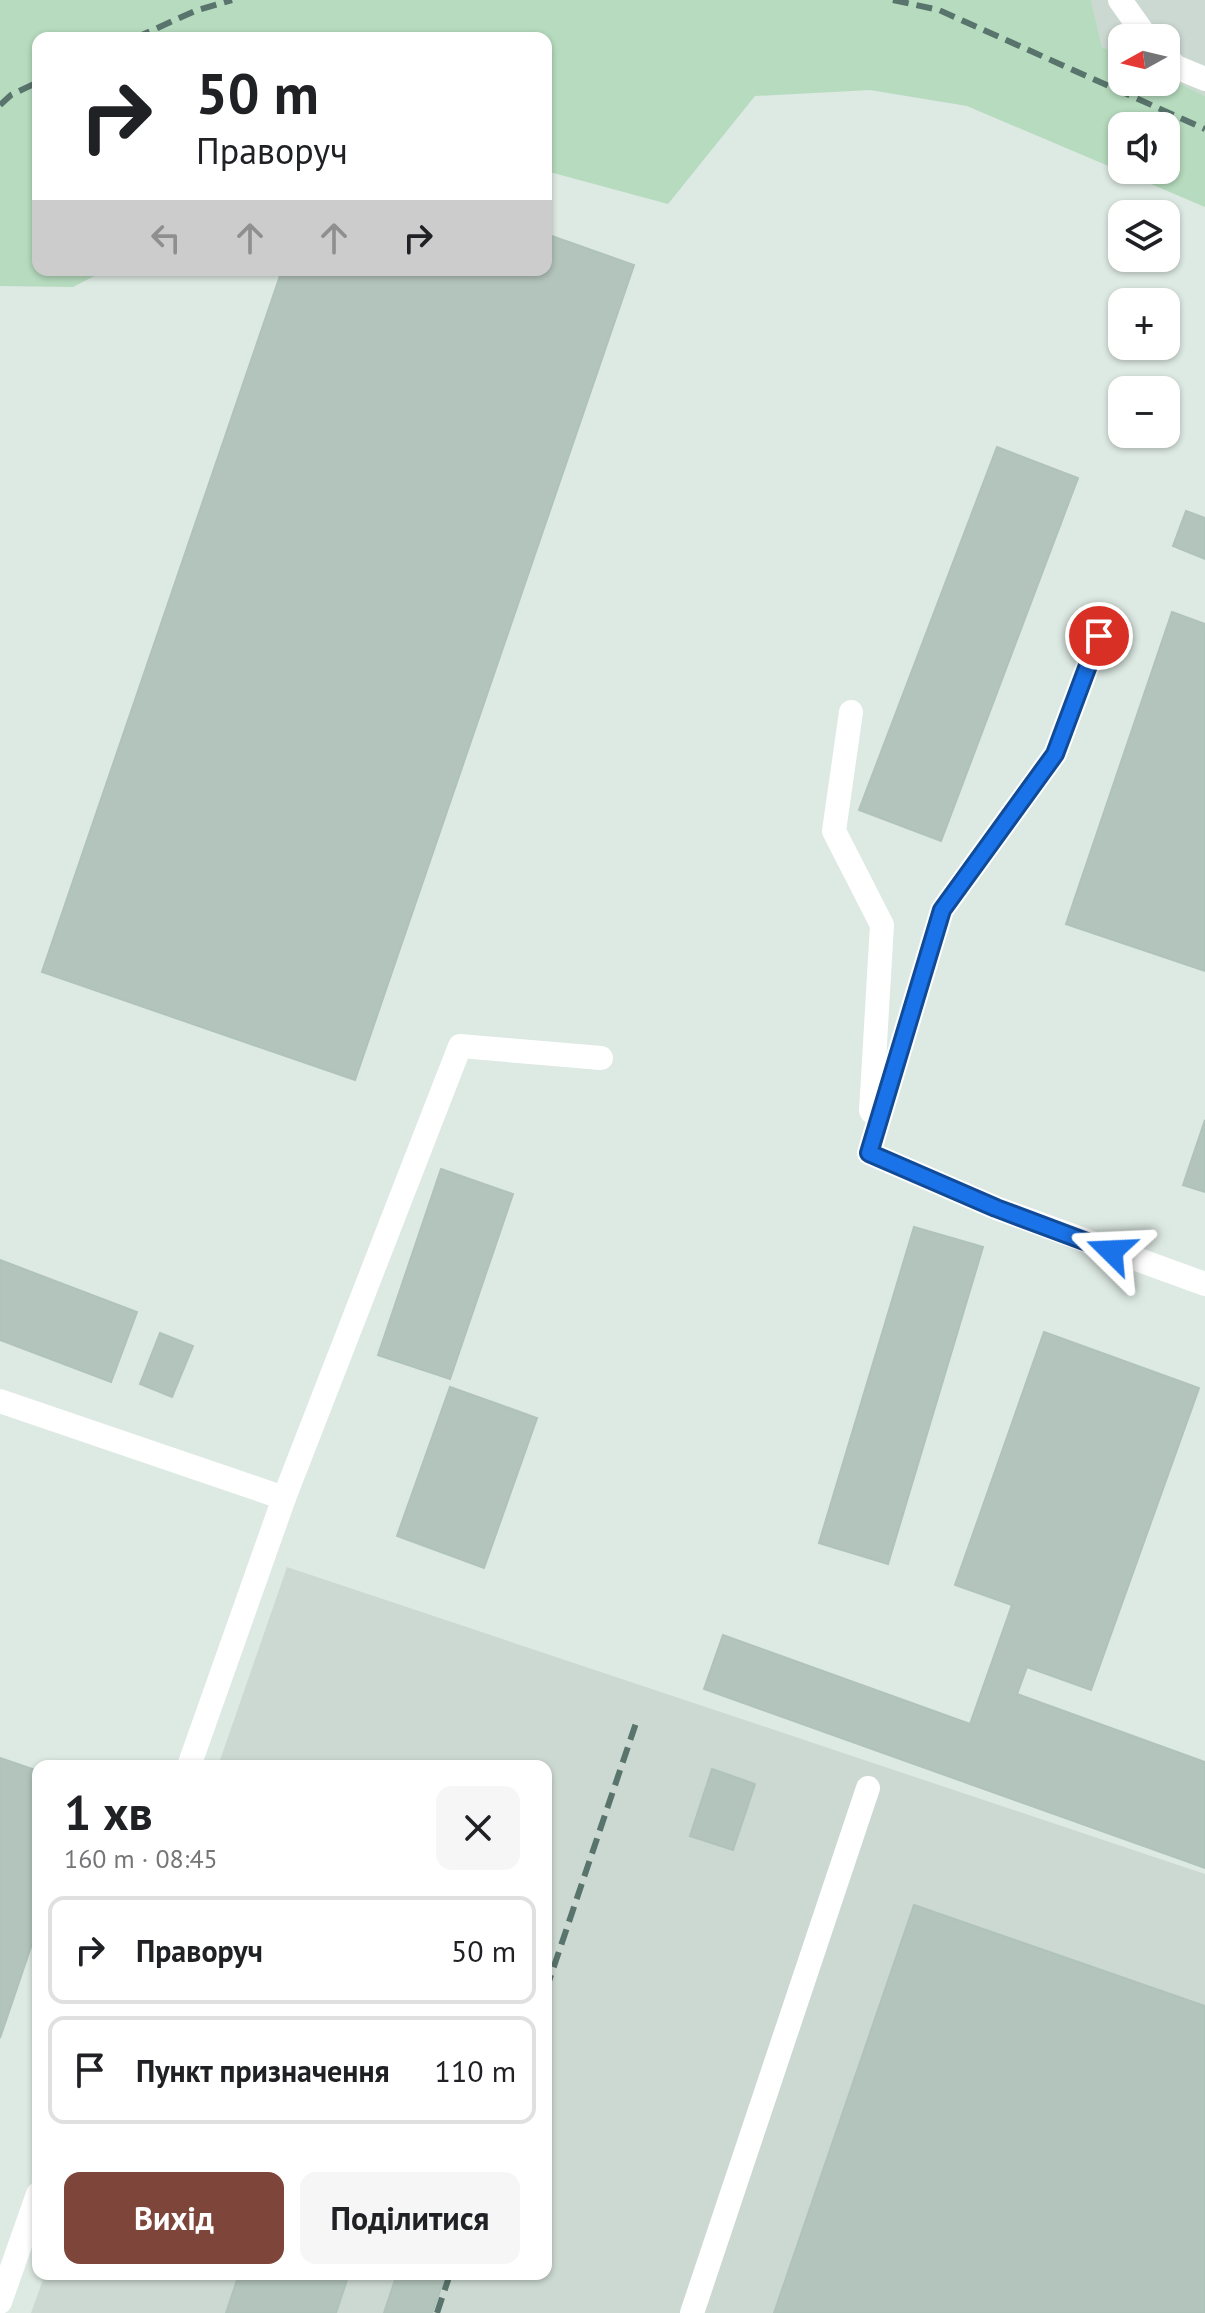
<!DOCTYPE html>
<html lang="uk">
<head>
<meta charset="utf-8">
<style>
  body { margin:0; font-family:"PT Sans",sans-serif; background:#f6f6f6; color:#202124; height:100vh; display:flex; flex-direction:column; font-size:30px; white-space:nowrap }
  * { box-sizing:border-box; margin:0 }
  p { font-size:26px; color:#757577 }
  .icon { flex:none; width:44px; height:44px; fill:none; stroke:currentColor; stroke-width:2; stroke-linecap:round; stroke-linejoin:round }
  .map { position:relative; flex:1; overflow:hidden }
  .side { position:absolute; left:32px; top:1760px; width:520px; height:520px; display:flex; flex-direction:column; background:#fff; border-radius:16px; box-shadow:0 2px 6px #0004 }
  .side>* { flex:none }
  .banner { position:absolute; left:32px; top:32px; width:520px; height:244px; border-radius:16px; box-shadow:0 2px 6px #0004; background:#fff; color:#202124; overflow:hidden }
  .needle { width:52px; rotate:262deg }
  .fabs { position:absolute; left:1108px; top:24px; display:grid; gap:16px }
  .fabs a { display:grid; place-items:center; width:72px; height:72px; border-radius:16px; background:#fff; box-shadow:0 2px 6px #0004; font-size:40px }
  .pin { position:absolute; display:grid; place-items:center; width:68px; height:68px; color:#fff; margin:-34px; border:4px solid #fff; border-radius:50%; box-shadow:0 2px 8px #0007 }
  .me { position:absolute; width:88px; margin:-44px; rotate:291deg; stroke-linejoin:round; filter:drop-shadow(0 0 6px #0008) }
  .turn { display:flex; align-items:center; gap:28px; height:168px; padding:0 32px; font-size:36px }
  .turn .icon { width:104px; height:104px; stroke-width:2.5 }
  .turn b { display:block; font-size:56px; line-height:68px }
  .lanes { display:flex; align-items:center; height:76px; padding:0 32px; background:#0003; justify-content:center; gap:40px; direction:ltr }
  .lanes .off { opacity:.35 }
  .round { display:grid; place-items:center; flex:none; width:84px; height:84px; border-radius:16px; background:#f6f6f6 }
  .head { display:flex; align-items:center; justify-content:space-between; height:136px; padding:0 32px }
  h1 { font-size:48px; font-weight:700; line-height:60px }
  .primary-button { display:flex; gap:16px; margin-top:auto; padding:16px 32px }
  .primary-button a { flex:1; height:92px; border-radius:16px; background:#7e463a; color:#fff; font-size:32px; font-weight:700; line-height:92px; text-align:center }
  .primary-button a+a { background:#f6f6f6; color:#202124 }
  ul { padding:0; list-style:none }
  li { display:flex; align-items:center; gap:24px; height:108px; margin:0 16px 12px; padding:0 16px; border:4px solid #e0e0e0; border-radius:16px }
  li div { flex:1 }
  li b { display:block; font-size:30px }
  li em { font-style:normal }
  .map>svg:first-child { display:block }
  .built { fill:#ccd9d2 }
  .green { fill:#b6dbbe; fill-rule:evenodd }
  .building { fill:#b3c4bc; stroke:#b0c3ba; stroke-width:2 }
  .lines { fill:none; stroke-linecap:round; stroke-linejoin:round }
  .minor { stroke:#fff; stroke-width:24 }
  .rail { stroke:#59746c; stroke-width:6; stroke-dasharray:16 8; stroke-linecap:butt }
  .route-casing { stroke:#114b97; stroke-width:20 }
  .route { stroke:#1a73e8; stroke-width:14 }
</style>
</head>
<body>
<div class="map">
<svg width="1205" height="2313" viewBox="0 0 1205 2313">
  <rect width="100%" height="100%" fill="#dde9e3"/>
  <!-- built -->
  <g class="built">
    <polygon points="1091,0 1205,0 1205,96 1166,77 1166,38 1122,38 1122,56 1102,47"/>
    <polygon points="287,1567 1205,1874 1205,2313 31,2313 45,2274 546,2274 546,1766 218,1766"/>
  </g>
  <!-- green -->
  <path class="green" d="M0,0H1091L1102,47L1122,56V82H1166V77L1205,96V207L967,106L870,90L755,96L668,204L546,171V38H38V270H106L73,287L0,286ZM1122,126H1166V170H1122Z"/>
  <!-- building -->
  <g class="building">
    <polygon points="546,234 634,265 355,1080 42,972 282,270 546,270"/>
    <polygon points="997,447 1078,478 941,841 859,810"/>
    <polygon points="1186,511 1205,518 1205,559 1173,546"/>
    <polygon points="1172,612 1205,624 1205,971 1066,924"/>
    <polygon points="1205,1120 1205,1192 1183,1185"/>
    <polygon points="441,1169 513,1194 450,1379 378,1355"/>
    <polygon points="914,1227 983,1247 888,1564 819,1543"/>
    <polygon points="0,1260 137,1312 111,1382 0,1340"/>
    <polygon points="1044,1332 1199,1388 1091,1690 1027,1667 1017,1694 1205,1762 1205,1868 704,1689 723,1635 970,1724 1012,1605 955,1585"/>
    <polygon points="160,1333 193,1346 172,1397 140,1384"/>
    <polygon points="450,1387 537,1418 484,1568 397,1536"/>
    <polygon points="0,1758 38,1771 38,1926 0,2038"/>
    <polygon points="712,1769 755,1784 733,1850 690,1836"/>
    <polygon points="914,1905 1205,2006 1205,2313 774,2313"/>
    <polygon points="239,2274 349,2274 336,2313 226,2313"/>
    <polygon points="397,2274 446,2274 432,2313 384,2313"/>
  </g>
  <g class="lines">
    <!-- minor -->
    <g class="minor">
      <polyline points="1120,0 1147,38"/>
      <polyline points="1166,57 1176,67 1205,79"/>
      <polyline points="1099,636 1055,754 942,910 869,1153 996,1208 1205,1284"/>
      <polyline points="851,712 834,831 882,925 871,1111"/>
      <polyline points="0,1401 284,1498"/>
      <polyline points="189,1766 284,1498 460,1046 601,1058"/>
      <polyline points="0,2302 38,2194"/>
      <polyline points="692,2313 868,1788"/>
    </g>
    <!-- rail -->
    <g class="rail">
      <polyline points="893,0 939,10 1205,129"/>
      <polyline points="135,38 195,11 232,0"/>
      <polyline points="0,105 11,95 38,82"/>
      <polyline points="546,1990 636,1723"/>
      <polyline points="437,2313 450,2274"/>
    </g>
  </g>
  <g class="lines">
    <defs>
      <polyline id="route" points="1099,636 1055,754 942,910 869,1153 996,1208 1111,1251"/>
    </defs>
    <!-- route casing -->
    <use href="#route" class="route-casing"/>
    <!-- route -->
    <use href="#route" class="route"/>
  </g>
</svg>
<div class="fabs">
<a><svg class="needle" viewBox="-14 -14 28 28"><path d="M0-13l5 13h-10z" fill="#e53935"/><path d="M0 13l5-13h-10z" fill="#757577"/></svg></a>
<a><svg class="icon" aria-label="sound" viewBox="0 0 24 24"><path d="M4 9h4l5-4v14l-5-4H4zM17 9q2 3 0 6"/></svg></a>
<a><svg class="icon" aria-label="layers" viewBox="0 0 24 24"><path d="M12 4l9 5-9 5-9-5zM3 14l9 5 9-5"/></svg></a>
<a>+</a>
<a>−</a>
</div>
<div class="pin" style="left:1099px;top:636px;background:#d93025"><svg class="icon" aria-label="arrive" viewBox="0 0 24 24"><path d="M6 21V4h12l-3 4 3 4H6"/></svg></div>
<svg class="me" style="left:1111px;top:1251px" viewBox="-20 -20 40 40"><path d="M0-17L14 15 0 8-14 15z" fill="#1a73e8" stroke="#fff" stroke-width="4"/></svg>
<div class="banner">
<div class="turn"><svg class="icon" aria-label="right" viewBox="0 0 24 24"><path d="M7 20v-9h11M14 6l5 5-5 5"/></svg><div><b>50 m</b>Праворуч</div></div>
<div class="lanes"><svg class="icon off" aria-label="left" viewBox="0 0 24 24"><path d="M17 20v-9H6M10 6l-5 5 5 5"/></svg><svg class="icon off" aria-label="ahead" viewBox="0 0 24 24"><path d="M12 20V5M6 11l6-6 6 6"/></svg><svg class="icon off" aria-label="ahead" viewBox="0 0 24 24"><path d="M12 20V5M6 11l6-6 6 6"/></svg><svg class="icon" aria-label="right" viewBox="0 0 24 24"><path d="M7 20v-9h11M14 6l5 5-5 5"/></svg></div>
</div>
<section class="side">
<div class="head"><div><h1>1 хв</h1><p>160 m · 08:45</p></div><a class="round"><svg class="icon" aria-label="close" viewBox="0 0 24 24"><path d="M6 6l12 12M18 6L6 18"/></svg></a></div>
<ul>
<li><svg class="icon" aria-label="right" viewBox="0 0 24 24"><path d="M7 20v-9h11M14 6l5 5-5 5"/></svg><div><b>Праворуч</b></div><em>50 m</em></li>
<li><svg class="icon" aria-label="arrive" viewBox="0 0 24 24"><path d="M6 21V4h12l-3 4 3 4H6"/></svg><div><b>Пункт призначення</b></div><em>110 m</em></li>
</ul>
<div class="primary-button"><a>Вихід</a><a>Поділитися</a></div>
</section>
</div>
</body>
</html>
